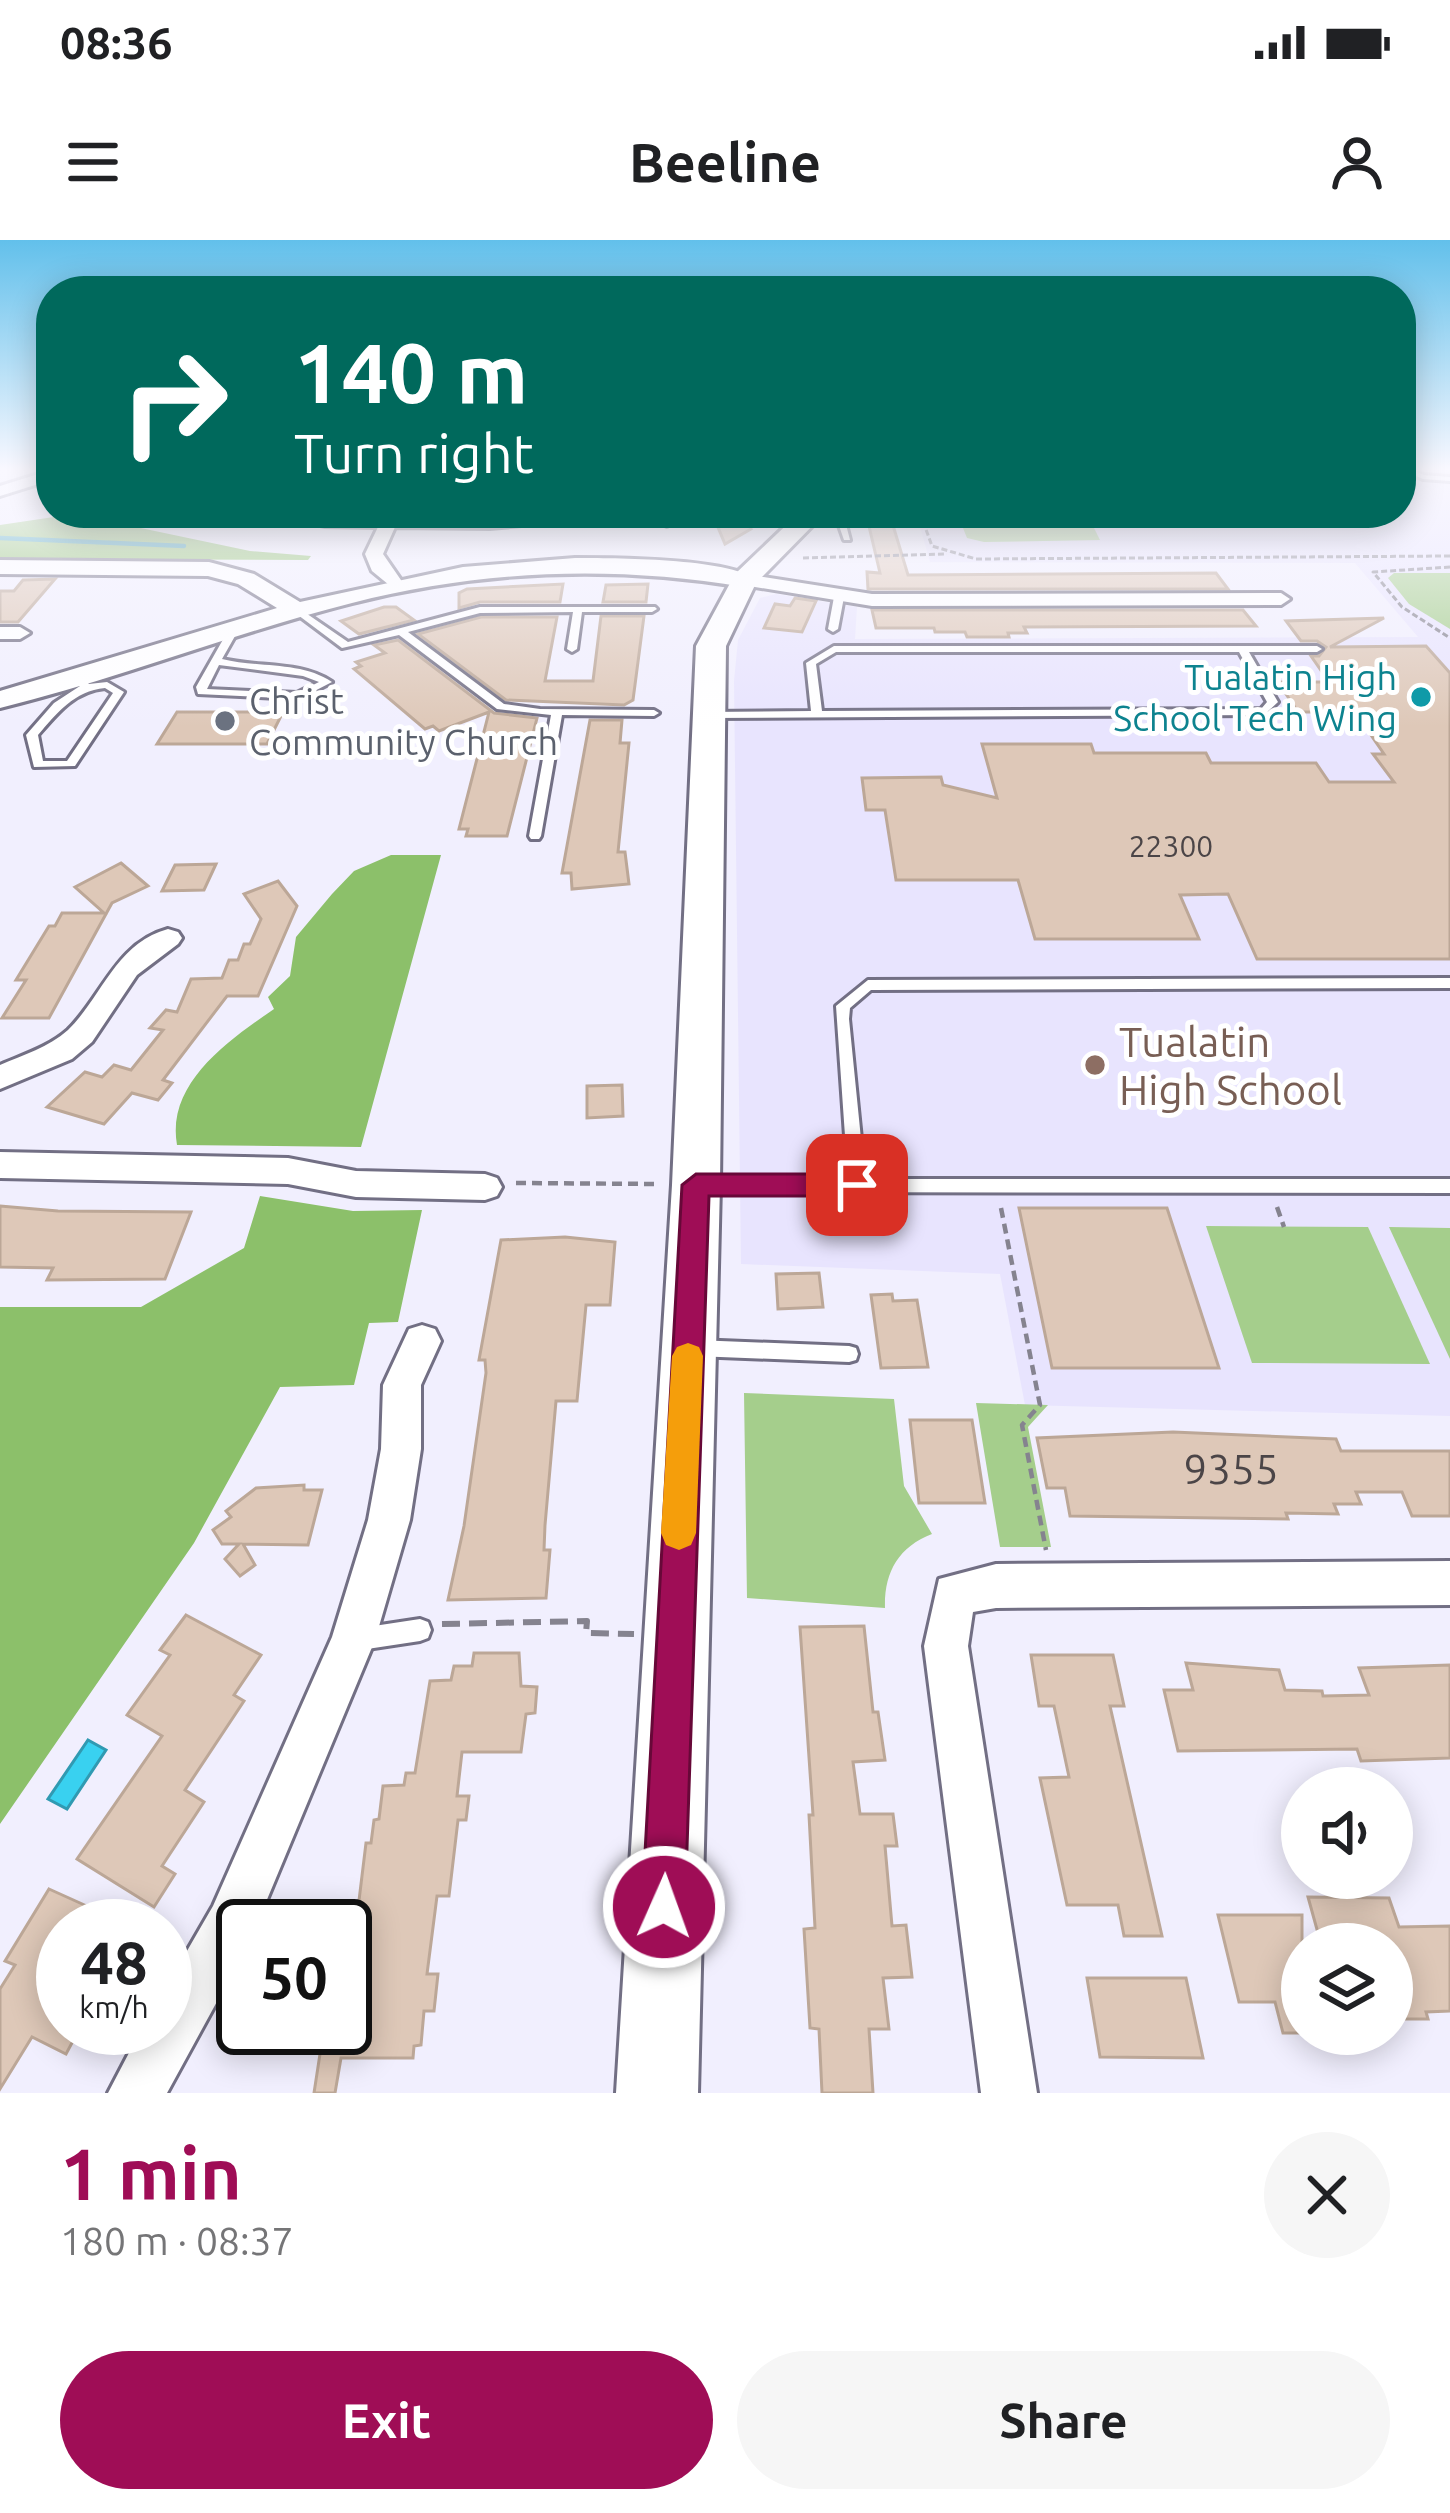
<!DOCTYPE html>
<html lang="en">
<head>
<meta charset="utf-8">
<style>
  body { margin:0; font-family:Ubuntu,sans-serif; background:#f6f6f6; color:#202124; height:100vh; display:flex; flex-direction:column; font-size:45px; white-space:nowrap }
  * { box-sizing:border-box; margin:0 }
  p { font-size:39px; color:#757577 }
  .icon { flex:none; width:66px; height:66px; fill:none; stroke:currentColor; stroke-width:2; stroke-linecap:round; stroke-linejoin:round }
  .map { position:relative; height:1853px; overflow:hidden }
  .sheet { display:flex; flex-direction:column; background:#fff; flex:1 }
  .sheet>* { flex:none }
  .top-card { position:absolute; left:36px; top:36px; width:1380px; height:252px; border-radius:48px; box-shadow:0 6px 30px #0003; background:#00695c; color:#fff; overflow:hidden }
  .tools { position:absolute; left:1281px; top:1527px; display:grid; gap:24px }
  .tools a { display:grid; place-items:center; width:132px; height:132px; border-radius:50%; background:#fff; box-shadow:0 6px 30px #0003; font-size:60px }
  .speed { position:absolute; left:36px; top:1659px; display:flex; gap:24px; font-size:60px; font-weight:700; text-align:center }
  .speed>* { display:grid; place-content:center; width:156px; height:156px; border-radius:50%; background:#fff; box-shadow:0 6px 30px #0003; line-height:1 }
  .speed small { font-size:30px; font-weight:400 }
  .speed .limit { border:6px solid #111; border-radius:18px; background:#fff; color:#111 }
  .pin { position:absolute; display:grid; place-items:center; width:102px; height:102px; color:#fff; margin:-51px; border-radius:24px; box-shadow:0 6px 18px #0006 }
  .me { position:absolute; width:132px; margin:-66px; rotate:2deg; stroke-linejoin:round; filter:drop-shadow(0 0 9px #0008) }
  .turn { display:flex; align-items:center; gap:42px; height:252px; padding:0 60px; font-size:54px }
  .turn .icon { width:156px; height:156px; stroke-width:2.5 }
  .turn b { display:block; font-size:84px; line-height:102px }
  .round { display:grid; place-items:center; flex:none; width:126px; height:126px; border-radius:63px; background:#f6f6f6 }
  .headline { display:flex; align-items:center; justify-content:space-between; height:204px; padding:0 60px }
  h1 { font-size:72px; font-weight:700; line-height:90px; color:#9f0d56 }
  .button { display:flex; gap:24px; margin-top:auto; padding:24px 60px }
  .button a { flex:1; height:138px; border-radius:72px; background:#9f0d56; color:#fff; font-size:48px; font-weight:700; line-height:138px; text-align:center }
  .button a+a { background:#f6f6f6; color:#202124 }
  .status { display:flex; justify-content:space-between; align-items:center; height:84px; padding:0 60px; background:#fff; direction:ltr }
  .status svg { height:33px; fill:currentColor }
  header { display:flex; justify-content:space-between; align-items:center; height:156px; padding:0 60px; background:#fff; font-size:54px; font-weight:700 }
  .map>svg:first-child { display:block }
  .built { fill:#e8e4fe }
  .green { fill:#a5ce8c }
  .forest { fill:#8cc06a }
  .water { fill:#39d1f0; stroke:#309ab2; stroke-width:3 }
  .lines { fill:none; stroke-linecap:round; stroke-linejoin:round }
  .stream { stroke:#309ab2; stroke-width:4.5 }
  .building { fill:#dec8b8; stroke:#bca797; stroke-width:3 }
  .service-casing { stroke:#726f84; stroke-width:6 }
  .minor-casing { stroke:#726f84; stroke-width:6 }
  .tertiary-casing { stroke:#726f84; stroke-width:6 }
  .secondary-casing { stroke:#726f84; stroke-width:6 }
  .path-far2 { stroke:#85838f; stroke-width:3; stroke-dasharray:6 3; stroke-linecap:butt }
  .path-far1 { stroke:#85838f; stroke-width:4.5; stroke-dasharray:10 6; stroke-linecap:butt }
  .path { stroke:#85838f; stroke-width:6; stroke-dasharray:18 9; stroke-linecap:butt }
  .service { fill:#fff; fill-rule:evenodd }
  .minor { fill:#fff; fill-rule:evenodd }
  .tertiary { fill:#fff; fill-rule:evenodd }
  .secondary { fill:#fff; fill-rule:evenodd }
  .route { fill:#9f0d56; stroke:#670838; stroke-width:3 }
  .slow { fill:#f59e0b }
  .culture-dot { fill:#0f9aa8; stroke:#fff; stroke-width:4.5 }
  .worship-dot { fill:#6b7280; stroke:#fff; stroke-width:4.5 }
  .education-dot { fill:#8d6e63; stroke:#fff; stroke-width:4.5 }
  .labels { text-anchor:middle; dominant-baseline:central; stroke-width:10; stroke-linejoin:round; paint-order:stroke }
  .far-number-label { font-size:30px; fill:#4b4547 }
  .far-culture-label { font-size:36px; fill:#0d838f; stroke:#fff; text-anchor:end }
  .far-worship-label { font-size:36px; fill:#5b616d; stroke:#fff; text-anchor:start }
  .education-label { font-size:42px; fill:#785e54; stroke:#fff; text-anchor:start }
  .near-number-label { font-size:42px; fill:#4b4547 }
</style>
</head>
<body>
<div class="status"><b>08:36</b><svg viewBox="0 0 49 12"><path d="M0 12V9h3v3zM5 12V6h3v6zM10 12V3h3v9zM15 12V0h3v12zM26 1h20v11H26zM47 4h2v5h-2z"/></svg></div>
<header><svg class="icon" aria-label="menu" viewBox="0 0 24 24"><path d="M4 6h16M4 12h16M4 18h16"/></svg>Beeline<svg class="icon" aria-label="person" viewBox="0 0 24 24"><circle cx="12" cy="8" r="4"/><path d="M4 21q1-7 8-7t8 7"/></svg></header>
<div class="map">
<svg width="1450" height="1853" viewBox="0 0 1450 1853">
  <rect width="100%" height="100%" fill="#f1effe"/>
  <!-- built -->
  <polygon class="built" points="1401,228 1450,228 1450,1176 1025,1165 1000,1034 741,1024 734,441 738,400 760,358 776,354 857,367 855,399 1418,397 1355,323 930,322 916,273 1401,273"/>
  <!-- green -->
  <g class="green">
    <polygon points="957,273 1074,273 1093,286 1100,300 984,302 967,298"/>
    <polygon points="1394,333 1450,333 1450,389 1409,364 1388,338"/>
    <polygon points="1206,986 1368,987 1430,1124 1252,1123"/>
    <polygon points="1389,987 1450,988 1450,1119"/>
    <path d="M744,1153L894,1159L904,1246L932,1294C898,1307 884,1333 885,1368L747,1358Z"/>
    <polygon points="976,1163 1048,1165 1028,1187 1051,1307 1000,1307"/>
  </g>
  <!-- forest -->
  <g class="forest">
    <polygon points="74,274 250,311 311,316 308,320 0,319 0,285"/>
    <path d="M391,615H441L361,907L177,905C166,843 229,800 274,769L268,757L290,736L296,697L332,654L354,631Z"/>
    <polygon points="260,956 353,971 422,970 398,1082 369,1083 354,1145 280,1147 194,1303 0,1584 0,1067 141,1067 244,1008"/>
  </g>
  <!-- water -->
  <polygon class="water" points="88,1500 106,1510 67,1569 48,1559"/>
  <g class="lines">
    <!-- stream -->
    <polyline class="stream" points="0,298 184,306"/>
  </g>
  <!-- building -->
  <g class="building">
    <polygon points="712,273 743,273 751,289 725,304"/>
    <polygon points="868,282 892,282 908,335 1216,333 1228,349 868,349 867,332 880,333"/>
    <polygon points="55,339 18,382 0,382 0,351 14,351 23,340"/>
    <polygon points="563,344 560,362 480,362 459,368 459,353 467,349"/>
    <polygon points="648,344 646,362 603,362 606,345"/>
    <polygon points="795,358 816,361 802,392 764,388 775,364 790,366"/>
    <polygon points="384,367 396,367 414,380 359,394 341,381"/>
    <polygon points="872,370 1243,370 1256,386 1024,387 1027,393 1008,393 1009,397 967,397 965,392 935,392 934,388 876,388"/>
    <polygon points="601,376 644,376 633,460 624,465 506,460 418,394 481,377 557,377 545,441 593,441"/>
    <polygon points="1384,378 1330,407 1426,406 1450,433 1450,719 1257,719 1228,654 1180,655 1199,699 1035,699 1018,640 896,640 885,570 866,570 862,538 941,537 943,545 997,558 982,504 1091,504 1094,513 1206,513 1211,523 1316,523 1329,542 1394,542 1373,514 1384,514 1355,472 1298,472 1278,442 1329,442 1311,416 1319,416 1326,407 1317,401 1301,401 1286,381"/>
    <polygon points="398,400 494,473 537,478 507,596 466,596 468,589 459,589 489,472 439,491 433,486 425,489 354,429 361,426 356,422 385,413 374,405"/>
    <polygon points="177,472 283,472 267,504 157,504"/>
    <polygon points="590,480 622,480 620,503 629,503 618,612 625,612 629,644 572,649 571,633 562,633"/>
    <polygon points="121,623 148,646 112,663 49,778 2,778 26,740 16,740 49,686 55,686 62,673 104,673 75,647"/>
    <polygon points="216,624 204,650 162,651 175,625"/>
    <polygon points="278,641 297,666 258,756 227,756 163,840 172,843 158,860 132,853 104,884 47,867 85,832 102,837 114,825 131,830 163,790 150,788 166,770 177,772 191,739 222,738 229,720 238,720 244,704 250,704 261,679 244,654"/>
    <polygon points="622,845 623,876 587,878 587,846"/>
    <polygon points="0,966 58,971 191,972 165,1039 47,1040 53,1028 0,1027"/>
    <polygon points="1019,968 1167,968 1219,1128 1052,1128"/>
    <polygon points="565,997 615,1002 610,1065 586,1065 577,1161 556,1161 545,1285 544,1310 550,1310 546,1358 448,1360 464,1286 486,1133 485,1120 479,1120 501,1000"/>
    <polygon points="819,1033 823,1067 778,1069 776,1034"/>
    <polygon points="892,1054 893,1061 917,1060 928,1127 881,1128 871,1055"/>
    <polygon points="910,1180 972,1180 985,1263 919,1263"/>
    <polygon points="1173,1192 1336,1199 1341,1211 1450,1211 1450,1276 1412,1276 1402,1252 1356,1252 1361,1264 1334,1264 1338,1274 1286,1273 1288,1279 1070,1276 1065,1248 1047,1248 1037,1198"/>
    <polygon points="304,1245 304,1250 322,1250 308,1305 243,1304 255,1325 240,1336 225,1319 239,1304 222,1304 213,1290 231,1277 226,1271 256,1248"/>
    <polygon points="186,1375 261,1415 234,1455 244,1461 185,1550 204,1562 162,1626 175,1634 154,1667 77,1619 162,1496 127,1475 170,1415 160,1410"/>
    <polygon points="864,1386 873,1472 878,1472 885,1520 853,1522 860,1574 893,1574 897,1606 885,1606 892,1686 906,1685 912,1737 883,1738 889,1789 869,1789 873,1853 822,1853 819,1789 810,1788 804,1689 815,1688 809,1575 813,1575 800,1387"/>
    <polygon points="474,1413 519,1413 521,1446 537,1447 535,1473 526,1474 521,1512 462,1512 457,1556 469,1556 466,1580 458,1580 449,1656 437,1656 427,1734 438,1734 434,1771 424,1771 421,1805 414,1806 413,1818 341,1818 335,1853 314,1853 324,1788 345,1788 345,1677 357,1677 366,1603 371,1603 374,1580 379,1579 383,1546 404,1545 406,1533 415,1533 430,1441 451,1440 454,1426 472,1426"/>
    <polygon points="1031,1415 1113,1415 1124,1466 1110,1466 1162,1696 1124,1696 1118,1665 1067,1665 1040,1538 1069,1537 1054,1466 1039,1466"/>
    <polygon points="1186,1423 1279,1430 1285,1450 1322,1451 1323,1456 1369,1455 1359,1428 1450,1425 1450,1518 1361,1521 1357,1509 1178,1511 1164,1450 1193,1450"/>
    <polygon points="49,1649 131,1686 63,1686 63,1788 80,1788 66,1814 32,1797 0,1849 0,1749 15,1725 5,1721"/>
    <polygon points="1308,1657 1389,1658 1399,1687 1450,1686 1450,1771 1426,1772 1428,1779 1392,1779 1392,1704 1321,1704"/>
    <polygon points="1218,1675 1302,1675 1302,1793 1283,1793 1275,1762 1239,1762"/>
    <polygon points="1087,1738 1186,1738 1203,1818 1100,1817"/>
  </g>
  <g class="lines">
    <defs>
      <g id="service">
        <polygon points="1401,228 1408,228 1424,235 1450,237 1450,241 1423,239 1401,230"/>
        <polygon points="829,273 843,273 850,300 844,300 836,277"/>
        <polygon points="839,354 844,357 838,389 833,392 828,389 834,357"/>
        <polygon points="297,367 348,402 480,367 655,367 657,369 652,372 582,372 577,409 572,412 567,409 573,372 480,373 408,392 504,464 540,469 654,470 659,473 654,476 562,475 541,596 539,599 531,599 529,596 551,475 497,469 399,395 342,408 294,372 294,368"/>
        <path d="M234,386L239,389L222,419C258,428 301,421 332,442L299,459L198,454L196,447L229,389ZM219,425L303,436L319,442L297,453L207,449Z"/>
        <path d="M834,406H1317L1322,409L1317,412H1249L1278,462L1264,475L706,478L701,475L706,472L811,471L806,423ZM836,412H1239L1267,462L1261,469L822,471L816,424Z"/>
        <path d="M72,435H80L89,444L107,442L124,452L75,526L34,527L26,495L54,463L80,446L71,437ZM105,448L113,453L67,521H43L38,495C57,473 74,451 105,448Z"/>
        <polygon points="1450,738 1450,748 871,750 850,768 849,779 865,939 1450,939 1450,953 701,952 695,950 693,945 695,940 701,938 848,939 836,766 868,740"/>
        <polygon points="695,1100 849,1106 856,1108 858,1114 856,1120 849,1122 695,1116 688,1114 686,1108 688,1102"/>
        <polygon points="420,1379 428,1382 431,1390 428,1398 420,1401 354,1411 346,1408 343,1400 346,1392 354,1389"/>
      </g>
      <g id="minor">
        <polygon points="51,230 51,240 0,256 0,246"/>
        <polygon points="264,273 490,278 607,273 599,278 490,288 395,287 383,314 403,343 394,349 372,331 365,314 378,287 325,286"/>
        <polygon points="642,273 664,273 676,281 667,286"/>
        <polygon points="744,334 872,354 1281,353 1290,359 1281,365 872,366 737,344 735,340"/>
        <polygon points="0,387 20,387 30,393 20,399 0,399"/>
        <path d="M168,689L178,692L182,698L178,704L137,735L92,802L72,819L0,849V825C23,815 49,807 68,790C102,757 116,703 168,689Z"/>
        <polygon points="0,912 288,918 356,931 485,934 497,938 502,947 497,956 485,960 356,957 288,944 0,938"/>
        <polygon points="422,1085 435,1089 441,1101 421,1145 421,1209 410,1280 375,1400 256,1686 243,1686 243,1714 167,1853 108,1853 142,1788 165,1788 165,1749 213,1666 332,1397 368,1280 381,1209 383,1145 409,1089"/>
        <polygon points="1450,1321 1450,1365 996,1368 973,1372 968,1406 1037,1853 981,1853 924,1406 939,1339 996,1324"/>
      </g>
      <path id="tertiary" d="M575,318C612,318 730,318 756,340L744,347C612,325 482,330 352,363C233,393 119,439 0,468V451L277,368L238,344L208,336L0,334V320L209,322L254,334L300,362L463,327Z"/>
      <polygon id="secondary" points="799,273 825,273 756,343 726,406 720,945 698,1853 616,1853 672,945 696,406 735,334"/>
    </defs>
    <!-- service casing -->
    <use href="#service" class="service-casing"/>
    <!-- minor casing -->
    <use href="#minor" class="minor-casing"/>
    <!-- tertiary casing -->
    <use href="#tertiary" class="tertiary-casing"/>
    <!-- secondary casing -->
    <use href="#secondary" class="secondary-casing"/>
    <!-- path-far2 -->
    <g class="path-far2">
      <polyline points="920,273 932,306 976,319 1450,316"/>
      <polyline points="803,318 947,314"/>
      <polyline points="1450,327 1373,332 1402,367 1450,398"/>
    </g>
    <!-- path-far1 -->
    <g class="path-far1">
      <polyline points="516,943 660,944"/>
      <polyline points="1277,967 1284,987"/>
      <polyline points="1001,968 1040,1165 1022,1185 1046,1310"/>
    </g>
    <!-- path -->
    <polyline class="path" points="442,1384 587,1381 586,1393 634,1394"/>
    <!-- service -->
    <use href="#service" class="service"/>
    <!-- minor -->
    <use href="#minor" class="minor"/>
    <!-- tertiary -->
    <use href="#tertiary" class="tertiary"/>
    <!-- secondary -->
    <use href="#secondary" class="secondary"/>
  </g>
  <!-- sky -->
  <linearGradient id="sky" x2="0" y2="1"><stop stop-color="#62c0eb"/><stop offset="0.47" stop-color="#f9f8ff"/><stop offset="1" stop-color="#f9f8ff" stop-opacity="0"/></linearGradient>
  <rect width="1450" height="487" fill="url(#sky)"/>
  <!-- route -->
  <polygon class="route" points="696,934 857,934 871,945 857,956 709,956 685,1667 679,1682 664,1688 649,1682 642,1667 682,945"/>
  <!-- slow -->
  <polygon class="slow" points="688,1103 699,1107 703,1116 696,1293 691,1305 679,1310 666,1305 661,1293 672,1116 677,1107"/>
  <!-- markers -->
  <circle class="culture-dot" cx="1421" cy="457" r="12"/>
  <circle class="worship-dot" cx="225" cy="481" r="12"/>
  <circle class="education-dot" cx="1095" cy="825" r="12"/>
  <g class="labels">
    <!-- far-number labels -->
    <g class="far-number-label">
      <text x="1171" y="606">22300</text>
    </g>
    <!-- far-culture labels -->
    <g class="far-culture-label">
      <text x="1397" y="436">Tualatin High<tspan x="1397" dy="41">School Tech Wing</tspan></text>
    </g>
    <!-- far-worship labels -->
    <g class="far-worship-label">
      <text x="249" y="460">Christ<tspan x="249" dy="41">Community Church</tspan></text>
    </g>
    <!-- education labels -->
    <g class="education-label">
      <text x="1119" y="801">Tualatin<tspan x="1119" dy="48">High School</tspan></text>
    </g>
    <!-- near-number labels -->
    <g class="near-number-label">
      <text x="1231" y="1228">9355</text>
    </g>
  </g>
</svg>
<div class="tools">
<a><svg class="icon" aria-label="sound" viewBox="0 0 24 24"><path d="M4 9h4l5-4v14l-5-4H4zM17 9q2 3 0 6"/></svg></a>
<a><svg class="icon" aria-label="layers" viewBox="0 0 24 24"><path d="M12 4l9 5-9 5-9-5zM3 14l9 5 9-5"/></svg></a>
</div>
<div class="speed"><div>48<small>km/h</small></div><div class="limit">50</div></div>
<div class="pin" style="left:857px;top:945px;background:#d93025"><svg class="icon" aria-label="arrive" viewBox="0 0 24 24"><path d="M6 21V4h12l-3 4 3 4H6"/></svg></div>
<svg class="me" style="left:664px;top:1667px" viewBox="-20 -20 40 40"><circle r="17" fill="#9f0d56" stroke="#fff" stroke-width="3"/><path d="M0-11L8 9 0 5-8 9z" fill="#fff"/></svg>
<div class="top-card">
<div class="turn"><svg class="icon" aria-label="right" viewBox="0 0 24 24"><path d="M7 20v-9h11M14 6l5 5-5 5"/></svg><div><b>140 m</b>Turn right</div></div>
</div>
</div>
<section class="sheet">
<div class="headline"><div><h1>1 min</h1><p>180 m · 08:37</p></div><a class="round"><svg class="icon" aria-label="close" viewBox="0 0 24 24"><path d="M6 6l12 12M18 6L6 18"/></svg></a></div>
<div class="button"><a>Exit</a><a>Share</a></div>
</section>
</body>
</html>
